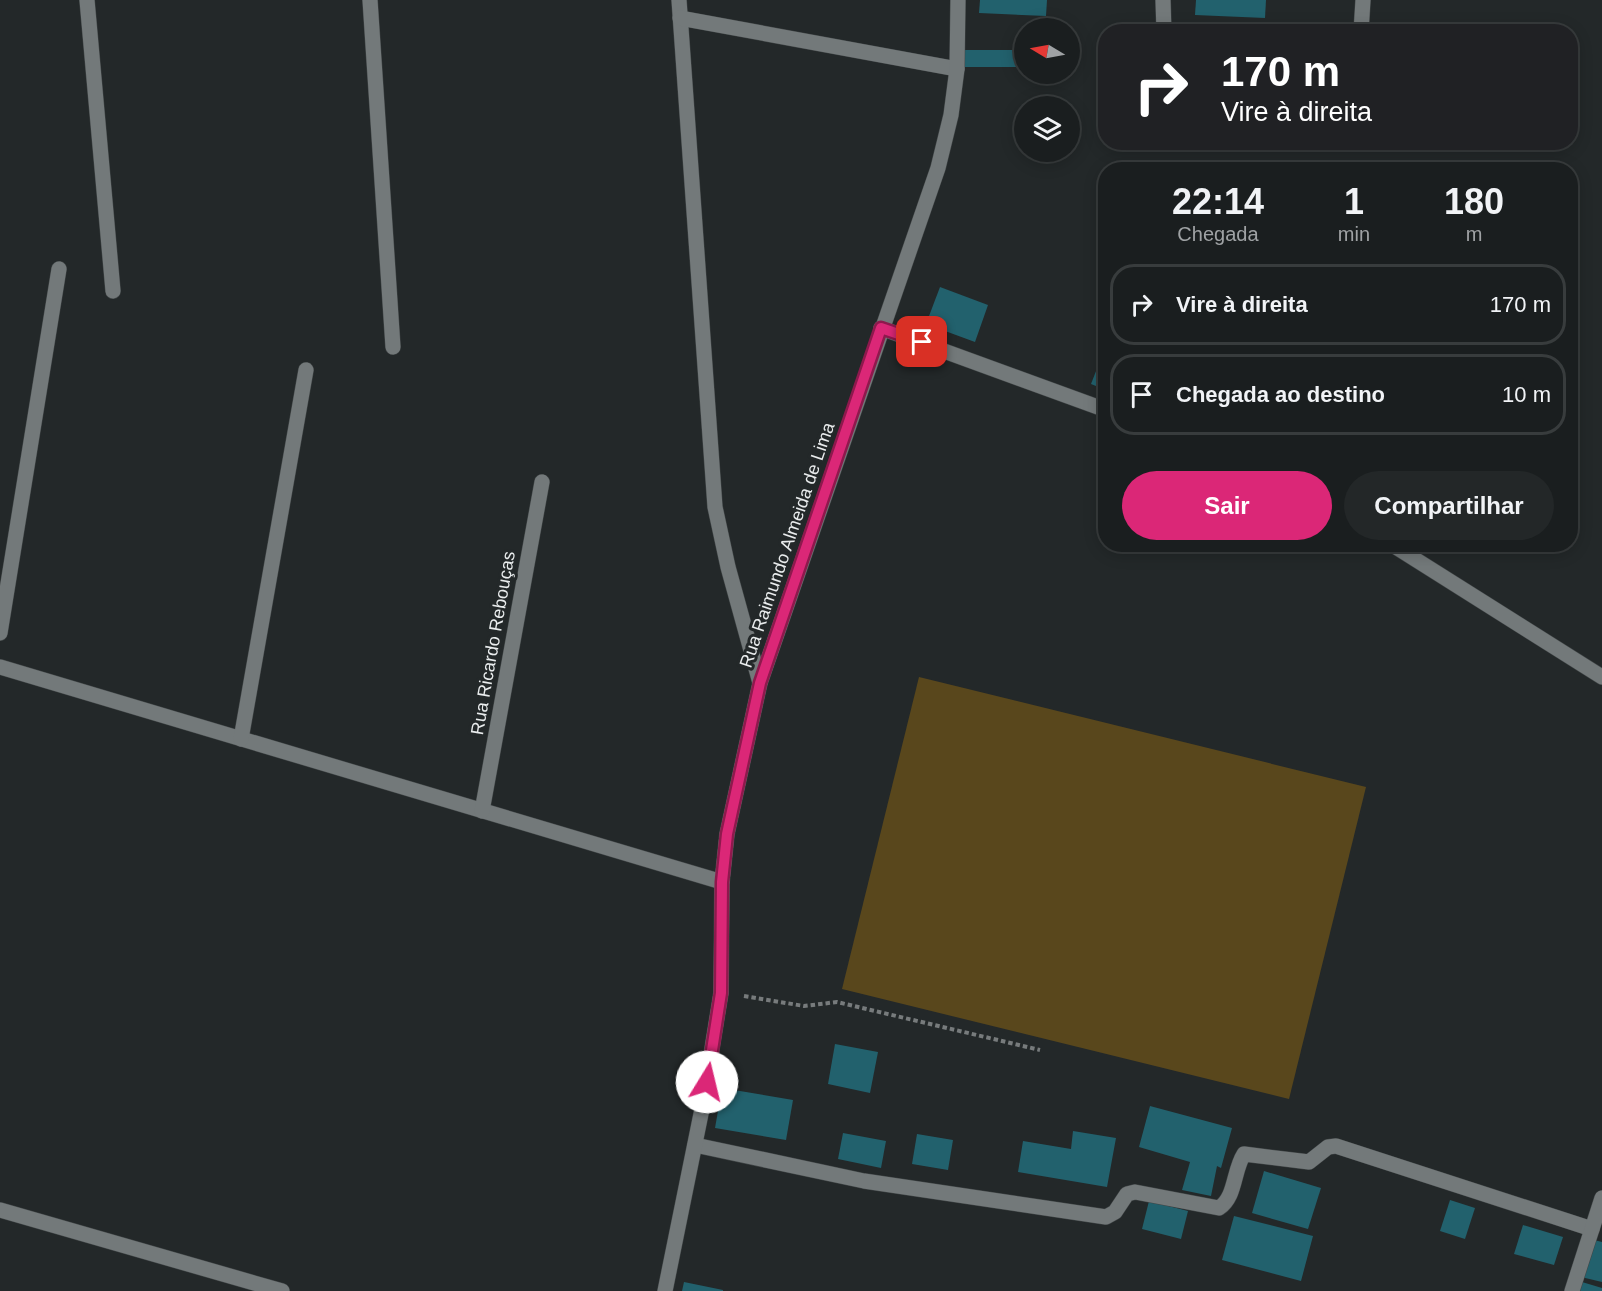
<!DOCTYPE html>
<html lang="pt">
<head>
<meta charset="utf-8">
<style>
  body { margin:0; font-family:Arial,sans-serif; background:#232728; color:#f1f3f6; height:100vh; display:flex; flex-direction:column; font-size:22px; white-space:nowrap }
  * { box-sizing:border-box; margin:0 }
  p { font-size:20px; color:#9fa2a4 }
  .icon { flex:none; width:33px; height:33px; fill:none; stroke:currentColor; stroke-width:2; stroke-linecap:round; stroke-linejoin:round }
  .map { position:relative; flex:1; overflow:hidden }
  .drawer { position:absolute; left:1098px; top:162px; width:480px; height:390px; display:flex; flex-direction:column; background:#1a1e1f; border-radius:24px; box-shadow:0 3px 15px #0003,0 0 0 2px #383c3d }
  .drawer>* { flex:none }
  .guide { position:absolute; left:1098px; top:24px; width:480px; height:126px; border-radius:24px; box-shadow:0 3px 15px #0003,0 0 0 2px #383c3d; background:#202124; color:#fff; overflow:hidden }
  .needle { width:39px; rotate:280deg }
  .buttons { position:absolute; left:1014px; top:18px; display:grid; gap:12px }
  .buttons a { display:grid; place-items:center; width:66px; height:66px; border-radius:50%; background:#1a1e1f; box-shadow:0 3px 15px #0003,0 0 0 2px #383c3d; font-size:30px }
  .pin { position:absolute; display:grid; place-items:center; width:51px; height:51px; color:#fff; margin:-26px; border-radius:12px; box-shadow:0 3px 9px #0006 }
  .me { position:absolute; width:66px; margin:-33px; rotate:9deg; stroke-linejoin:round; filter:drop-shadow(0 0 4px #0008) }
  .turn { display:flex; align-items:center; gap:21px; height:126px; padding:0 24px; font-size:27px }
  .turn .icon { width:78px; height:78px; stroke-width:2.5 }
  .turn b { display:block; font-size:42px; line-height:51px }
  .eta { display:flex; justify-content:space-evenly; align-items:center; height:102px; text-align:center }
  .eta b { font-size:36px; font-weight:600; line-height:42px }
  .cta { display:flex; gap:12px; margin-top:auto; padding:12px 24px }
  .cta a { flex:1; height:69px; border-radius:36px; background:#db2777; color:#fff; font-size:24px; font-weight:600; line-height:69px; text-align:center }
  .cta a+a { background:#232728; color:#f1f3f6 }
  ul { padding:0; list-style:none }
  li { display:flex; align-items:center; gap:18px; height:81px; margin:0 12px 9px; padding:0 12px; border:3px solid #383c3d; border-radius:24px }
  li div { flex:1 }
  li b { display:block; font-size:22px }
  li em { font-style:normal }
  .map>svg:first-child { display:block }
  .green { fill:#59471c }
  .building { fill:#22616d }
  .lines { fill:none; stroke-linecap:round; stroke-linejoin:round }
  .street-casing { stroke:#414647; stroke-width:16 }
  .path { stroke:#777b7c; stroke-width:4; stroke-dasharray:4.5 3; stroke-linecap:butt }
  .street { stroke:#73797a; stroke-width:15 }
  .route-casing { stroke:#8e194d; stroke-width:15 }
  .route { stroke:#db2777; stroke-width:10 }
  .labels { text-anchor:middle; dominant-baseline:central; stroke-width:6; stroke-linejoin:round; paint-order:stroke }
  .street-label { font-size:18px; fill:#e9eced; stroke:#232829 }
</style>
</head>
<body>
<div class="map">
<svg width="1602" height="1291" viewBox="0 0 1602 1291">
  <rect width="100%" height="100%" fill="#232829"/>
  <!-- green -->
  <polygon class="green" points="919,677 1366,787 1289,1099 842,989"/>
  <!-- building -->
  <g class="building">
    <polygon points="980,0 1047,0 1046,16 979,13"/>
    <polygon points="1196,0 1266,0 1265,18 1195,15"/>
    <polygon points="964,50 1020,50 1019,67 964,67"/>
    <polygon points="940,287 988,305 975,342 926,324"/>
    <polygon points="1105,348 1106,348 1106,390 1091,384"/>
    <polygon points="835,1044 878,1052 870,1093 828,1084"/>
    <polygon points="722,1088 793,1100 786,1140 715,1128"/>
    <polygon points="1150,1106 1232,1128 1221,1168 1217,1166 1211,1196 1182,1190 1190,1162 1139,1147"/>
    <polygon points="1073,1131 1116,1138 1107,1187 1018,1172 1023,1141 1071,1149"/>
    <polygon points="843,1133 886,1141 881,1168 838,1159"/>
    <polygon points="917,1134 953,1140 948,1170 912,1164"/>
    <polygon points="1264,1171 1321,1188 1308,1229 1252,1213"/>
    <polygon points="1450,1200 1475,1208 1465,1239 1440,1231"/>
    <polygon points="1149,1201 1188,1211 1181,1239 1142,1229"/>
    <polygon points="1234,1216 1313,1236 1301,1281 1222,1260"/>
    <polygon points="1523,1225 1563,1237 1554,1265 1514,1254"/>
    <polygon points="1590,1239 1602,1242 1602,1282 1581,1277"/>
    <polygon points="684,1282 723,1290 723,1291 682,1291"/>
    <polygon points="1582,1282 1602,1288 1602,1291 1580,1291"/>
  </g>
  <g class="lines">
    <defs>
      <g id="street">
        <polyline points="87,0 113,291"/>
        <polyline points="370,0 393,347"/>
        <polyline points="679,0 715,507 728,567 760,683"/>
        <polyline points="1163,0 1164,32"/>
        <polyline points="680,18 957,69"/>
        <polyline points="1361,32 1363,0"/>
        <polyline points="881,328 1106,410"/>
        <polyline points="1391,544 1602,677"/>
        <polyline points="0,633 59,269"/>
        <polyline points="0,667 722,882"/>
        <polyline points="241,739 306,370"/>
        <polyline points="482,811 542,482"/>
        <path d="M695,1145L864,1181L1106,1217L1115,1212L1127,1194L1135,1192L1219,1208C1236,1197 1233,1171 1244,1154L1309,1162L1328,1147L1336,1146L1592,1229"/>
        <polyline points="0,1210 282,1291"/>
        <polyline points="665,1291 703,1104 721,993 722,882 727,834 760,683 938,168 951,115 957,69 958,0"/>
        <polyline points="1572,1291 1602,1198"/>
      </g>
    </defs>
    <!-- street casing -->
    <use href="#street" class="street-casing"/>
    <!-- path -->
    <polyline class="path" points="744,996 804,1006 837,1002 1040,1050"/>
    <!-- street -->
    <use href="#street" class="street"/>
  </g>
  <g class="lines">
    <defs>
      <polyline id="route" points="707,1082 721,993 722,882 727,834 760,683 881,328 922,342"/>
    </defs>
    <!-- route casing -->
    <use href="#route" class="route-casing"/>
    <!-- route -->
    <use href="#route" class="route"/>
  </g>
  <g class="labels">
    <!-- street labels -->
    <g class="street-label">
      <text transform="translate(787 545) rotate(-71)">Rua Raimundo Almeida de Lima</text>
      <text transform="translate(493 643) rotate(-80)">Rua Ricardo Rebouças</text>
    </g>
  </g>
</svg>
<div class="buttons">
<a><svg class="needle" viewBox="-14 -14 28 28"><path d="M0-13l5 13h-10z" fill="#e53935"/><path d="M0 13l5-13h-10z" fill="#9fa2a4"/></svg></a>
<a><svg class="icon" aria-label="layers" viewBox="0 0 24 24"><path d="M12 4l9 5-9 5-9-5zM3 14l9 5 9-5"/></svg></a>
</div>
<div class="pin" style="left:922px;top:342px;background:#d93025"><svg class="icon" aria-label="arrive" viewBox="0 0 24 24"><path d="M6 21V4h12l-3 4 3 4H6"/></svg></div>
<svg class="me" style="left:707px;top:1082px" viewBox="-20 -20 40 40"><circle r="19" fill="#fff"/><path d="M0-13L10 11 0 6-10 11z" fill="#db2777"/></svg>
<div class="guide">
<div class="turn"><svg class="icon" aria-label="right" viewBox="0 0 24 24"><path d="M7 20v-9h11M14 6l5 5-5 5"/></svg><div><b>170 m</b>Vire à direita</div></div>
</div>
<section class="drawer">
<div class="eta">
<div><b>22:14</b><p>Chegada</p></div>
<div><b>1</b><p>min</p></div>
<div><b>180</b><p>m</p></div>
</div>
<ul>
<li><svg class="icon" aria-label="right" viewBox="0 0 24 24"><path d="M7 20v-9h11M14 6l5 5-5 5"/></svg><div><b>Vire à direita</b></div><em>170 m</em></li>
<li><svg class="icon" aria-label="arrive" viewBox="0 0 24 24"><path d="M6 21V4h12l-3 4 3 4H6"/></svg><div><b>Chegada ao destino</b></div><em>10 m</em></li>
</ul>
<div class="cta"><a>Sair</a><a>Compartilhar</a></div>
</section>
</div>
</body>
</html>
